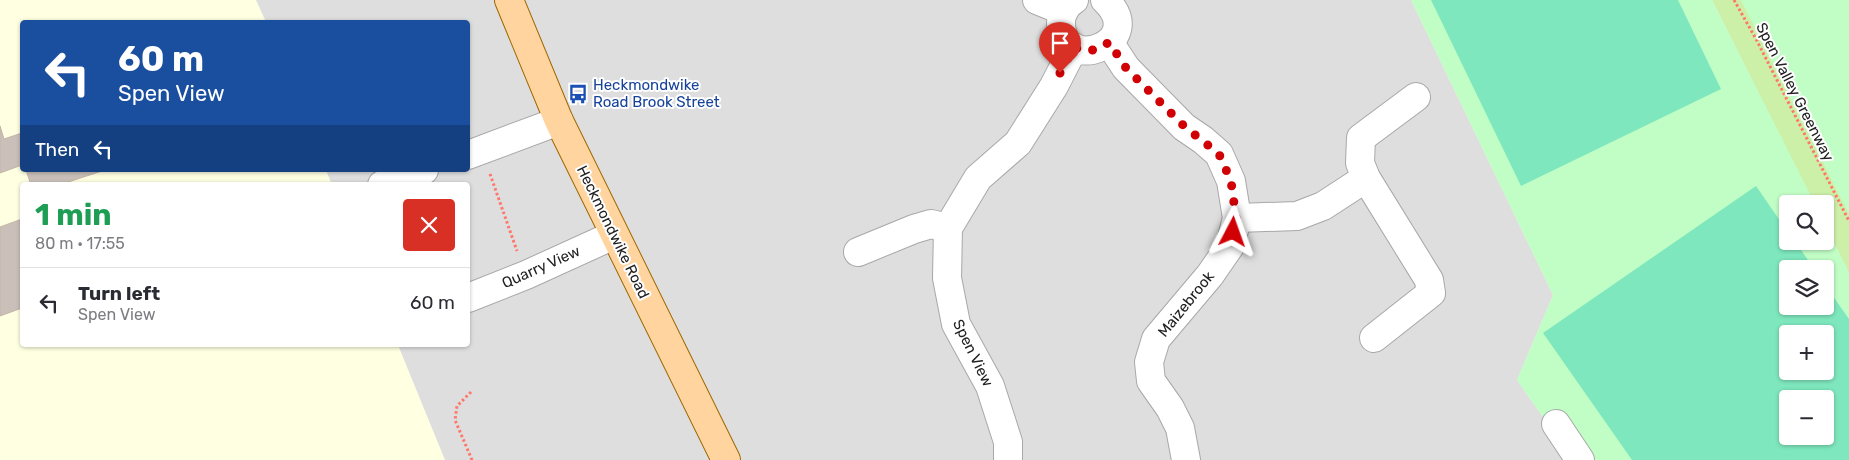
<!DOCTYPE html>
<html lang="en">
<head>
<meta charset="utf-8">
<style>
  body { margin:0; font-family:Rubik,sans-serif; background:#f2f2f3; color:#2b2b33; height:100vh; display:flex; flex-direction:column; font-size:19px; white-space:nowrap }
  * { box-sizing:border-box; margin:0 }
  p { font-size:16px; color:#7c7c81 }
  .icon { flex:none; width:28px; height:28px; fill:none; stroke:currentColor; stroke-width:2; stroke-linecap:round; stroke-linejoin:round }
  .map { position:relative; flex:1; overflow:hidden }
  .panel { position:absolute; left:20px; top:182px; width:450px; height:165px; display:flex; flex-direction:column; background:#fff; border-radius:5px; box-shadow:0 1px 4px #0004 }
  .panel>* { flex:none }
  .top-card { position:absolute; left:20px; top:20px; width:450px; height:152px; border-radius:5px; box-shadow:0 1px 4px #0004; background:#1a4fa0; color:#fff; overflow:hidden }
  .controls { position:absolute; left:1779px; top:195px; display:grid; gap:10px }
  .controls a { display:grid; place-items:center; width:55px; height:55px; border-radius:5px; background:#fff; box-shadow:0 1px 4px #0004; font-size:25px }
  .pin { position:absolute; display:grid; place-items:center; width:42px; height:42px; color:#fff; margin:-51px -21px; border-radius:50% 50% 50% 0; rotate:-45deg; box-shadow:0 0 5px #0007 }
  .pin .icon { rotate:45deg }
  .me { position:absolute; width:55px; margin:-28px; rotate:4deg; stroke-linejoin:round; filter:drop-shadow(0 0 4px #0008) }
  .turn { display:flex; align-items:center; gap:18px; height:105px; padding:0 15px; font-size:22px }
  .turn .icon { width:65px; height:65px; stroke-width:2.5 }
  .turn b { display:block; font-size:35px; line-height:42px }
  .then { display:flex; align-items:center; height:48px; padding:0 15px; background:#0003; gap:10px; font-size:19px }
  .round { display:grid; place-items:center; flex:none; width:52px; height:52px; border-radius:5px; background:#f2f2f3 }
  .overview { display:flex; align-items:center; justify-content:space-between; height:85px; padding:0 15px }
  h1 { font-size:30px; font-weight:700; line-height:38px; color:#1e9e55 }
  ul { padding:0; list-style:none }
  li { display:flex; align-items:center; gap:15px; height:70px; padding:0 15px; border-top:1px solid #e1e1e2 }
  li div { flex:1 }
  li b { display:block; font-size:19px }
  li em { font-style:normal }
  .map>svg:first-child { display:block }
  .residential { fill:#dfdede; fill-rule:evenodd }
  .education { fill:#ffffe2 }
  .grass { fill:#cdf0a9 }
  .park { fill:#c1fec5; fill-rule:evenodd }
  .pitch { fill:#7ee7bd; fill-rule:evenodd }
  .building { fill:#cac0b9; stroke:#c5b4a7 }
  .lines { fill:none; stroke-linecap:round; stroke-linejoin:round }
  .minor-casing { stroke:#a8a8a8; stroke-width:30 }
  .major-casing { stroke:#9d6700; stroke-width:30 }
  .path { stroke:#ff776a; stroke-width:3; stroke-dasharray:2.5 2.5; stroke-linecap:butt }
  .minor { stroke:#fff; stroke-width:28 }
  .major { stroke:#ffd49e; stroke-width:28 }
  .route { stroke:#d10004; stroke-width:9; stroke-dasharray:0 16.2 }
  .labels { text-anchor:middle; dominant-baseline:central; stroke-width:4; stroke-linejoin:round; paint-order:stroke }
  .transit-label { font-size:15px; fill:#164399; stroke:#fff; text-anchor:start }
  .street-label { font-size:15px; fill:#212121; stroke:#fff }
</style>
</head>
<body>
<div class="map">
<svg width="1849" height="460" viewBox="0 0 1849 460">
  <rect width="100%" height="100%" fill="#f2eee6"/>
  <!-- residential -->
  <path class="residential" d="M0,0H1411L1553,295L1517,380L1573,460H0ZM22,22H468V170H22ZM22,185H468V345H22Z"/>
  <!-- education -->
  <polygon class="education" points="0,0 256,0 266,22 22,22 22,170 326,170 332,185 22,185 22,345 398,345 445,460 0,460"/>
  <!-- grass -->
  <polygon class="grass" points="1712,0 1780,0 1849,134 1849,273 1825,225 1825,204 1814,204"/>
  <!-- park -->
  <g class="park">
    <path d="M1411,0H1712L1815,204H1788V241H1825V225L1849,273V460H1573L1517,380L1553,295ZM1788,269H1825V306H1788ZM1788,334H1825V371H1788ZM1788,399H1825V436H1788Z"/>
    <polygon points="1741,0 1849,0 1849,214"/>
  </g>
  <!-- pitch -->
  <g class="pitch">
    <polygon points="1431,0 1678,0 1721,89 1521,186"/>
    <path d="M1756,186L1787,231L1788,241H1795L1814,269H1788V306H1825V285L1849,319V460H1632L1543,333ZM1788,334H1825V371H1788ZM1788,399H1825V436H1788Z"/>
  </g>
  <!-- building -->
  <g class="building">
    <polygon points="0,126 4,139 22,133 22,165 0,173"/>
    <polygon points="26,170 105,170 59,185 31,185"/>
    <polygon points="22,219 22,308 0,316 0,227"/>
  </g>
  <g class="lines">
    <defs>
      <g id="minor">
        <polyline points="1037,0 1064,11"/>
        <path d="M1074,0C1066,5 1061,13 1061,23C1061,76 1150,43 1105,0"/>
        <polyline points="1109,42 1126,68 1184,127 1203,140 1219,154 1231,181 1237,218 1230,246 1210,275 1156,339 1149,362 1151,381 1170,408 1180,428 1186,460"/>
        <polyline points="468,155 559,121"/>
        <polyline points="382,185 424,170"/>
        <polyline points="1237,218 1297,216 1323,206 1366,178"/>
        <polyline points="858,252 914,229 931,224 948,228"/>
        <polyline points="468,298 526,275 614,235"/>
        <polyline points="1374,338 1431,293 1429,280 1366,178 1360,163 1361,138 1416,97"/>
        <polyline points="1556,424 1580,460"/>
        <polyline points="1008,460 1008,442 990,386 956,324 947,278 948,228 978,178 1018,143 1054,86 1074,47"/>
      </g>
      <polyline id="major" points="509,0 559,121 726,460"/>
    </defs>
    <!-- minor casing -->
    <use href="#minor" class="minor-casing"/>
    <!-- major casing -->
    <use href="#major" class="major-casing"/>
    <!-- path -->
    <g class="path">
      <polyline points="1734,0 1756,39 1849,221"/>
      <polyline points="490,174 517,251"/>
      <polyline points="471,392 457,406 455,420 472,460"/>
    </g>
    <!-- minor -->
    <use href="#minor" class="minor"/>
    <!-- major -->
    <use href="#major" class="major"/>
  </g>
  <g class="lines">
    <!-- route -->
    <path class="route" d="M1060,73L1074,47C1087,53 1097,51 1109,42L1126,68L1184,126L1219,154L1231,181L1236,218L1233,232"/>
  </g>
  <!-- icons -->
  <defs>
    <symbol id="bus-bare" viewBox="-9 -9 18 18"><path d="M-5-6H5V4H4V6H2V4H-2V6H-4V4H-5ZM-3.5-4V0h7V-4ZM-3.5 1.2v1.5H-2V1.2ZM2 1.2v1.5H3.5V1.2Z" fill="#1a4fb4" stroke="#fff" stroke-width="2.5" paint-order="stroke"/></symbol>
  </defs>
  <g fill-rule="evenodd">
    <use href="#bus-bare" x="564" y="80" width="28" height="28"/>
  </g>
  <g class="labels">
    <!-- transit labels -->
    <g class="transit-label">
      <text x="593" y="85">Heckmondwike<tspan x="593" dy="17">Road Brook Street</tspan></text>
    </g>
    <!-- street labels -->
    <g class="street-label">
      <text transform="translate(1795 92) rotate(63)">Spen Valley Greenway</text>
      <text transform="translate(613 232) rotate(64)">Heckmondwike Road</text>
      <text transform="translate(541 267) rotate(-24)">Quarry View</text>
      <text transform="translate(1186 304) rotate(-51)">Maizebrook</text>
      <text transform="translate(973 353) rotate(64)">Spen View</text>
    </g>
  </g>
</svg>
<div class="controls">
<a><svg class="icon" aria-label="search" viewBox="0 0 24 24"><circle cx="10" cy="10" r="6"/><path d="M15 15l6 6"/></svg></a>
<a><svg class="icon" aria-label="layers" viewBox="0 0 24 24"><path d="M12 4l9 5-9 5-9-5zM3 14l9 5 9-5"/></svg></a>
<a>+</a>
<a>−</a>
</div>
<div class="pin" style="left:1060px;top:73px;background:#d93025"><svg class="icon" aria-label="arrive" viewBox="0 0 24 24"><path d="M6 21V4h12l-3 4 3 4H6"/></svg></div>
<svg class="me" style="left:1233px;top:232px" viewBox="-20 -20 40 40"><path d="M0-17L14 15 0 8-14 15z" fill="#d10004" stroke="#fff" stroke-width="4"/></svg>
<div class="top-card">
<div class="turn"><svg class="icon" aria-label="left" viewBox="0 0 24 24"><path d="M17 20v-9H6M10 6l-5 5 5 5"/></svg><div><b>60 m</b>Spen View</div></div>
<div class="then">Then<svg class="icon" aria-label="left" viewBox="0 0 24 24"><path d="M17 20v-9H6M10 6l-5 5 5 5"/></svg></div>
</div>
<section class="panel">
<div class="overview"><div><h1>1 min</h1><p>80 m · 17:55</p></div><a class="round" style="background:#d93025;color:#fff"><svg class="icon" aria-label="close" viewBox="0 0 24 24"><path d="M6 6l12 12M18 6L6 18"/></svg></a></div>
<ul>
<li><svg class="icon" aria-label="left" viewBox="0 0 24 24"><path d="M17 20v-9H6M10 6l-5 5 5 5"/></svg><div><b>Turn left</b><p>Spen View</p></div><em>60 m</em></li>
</ul>
</section>
</div>
</body>
</html>
